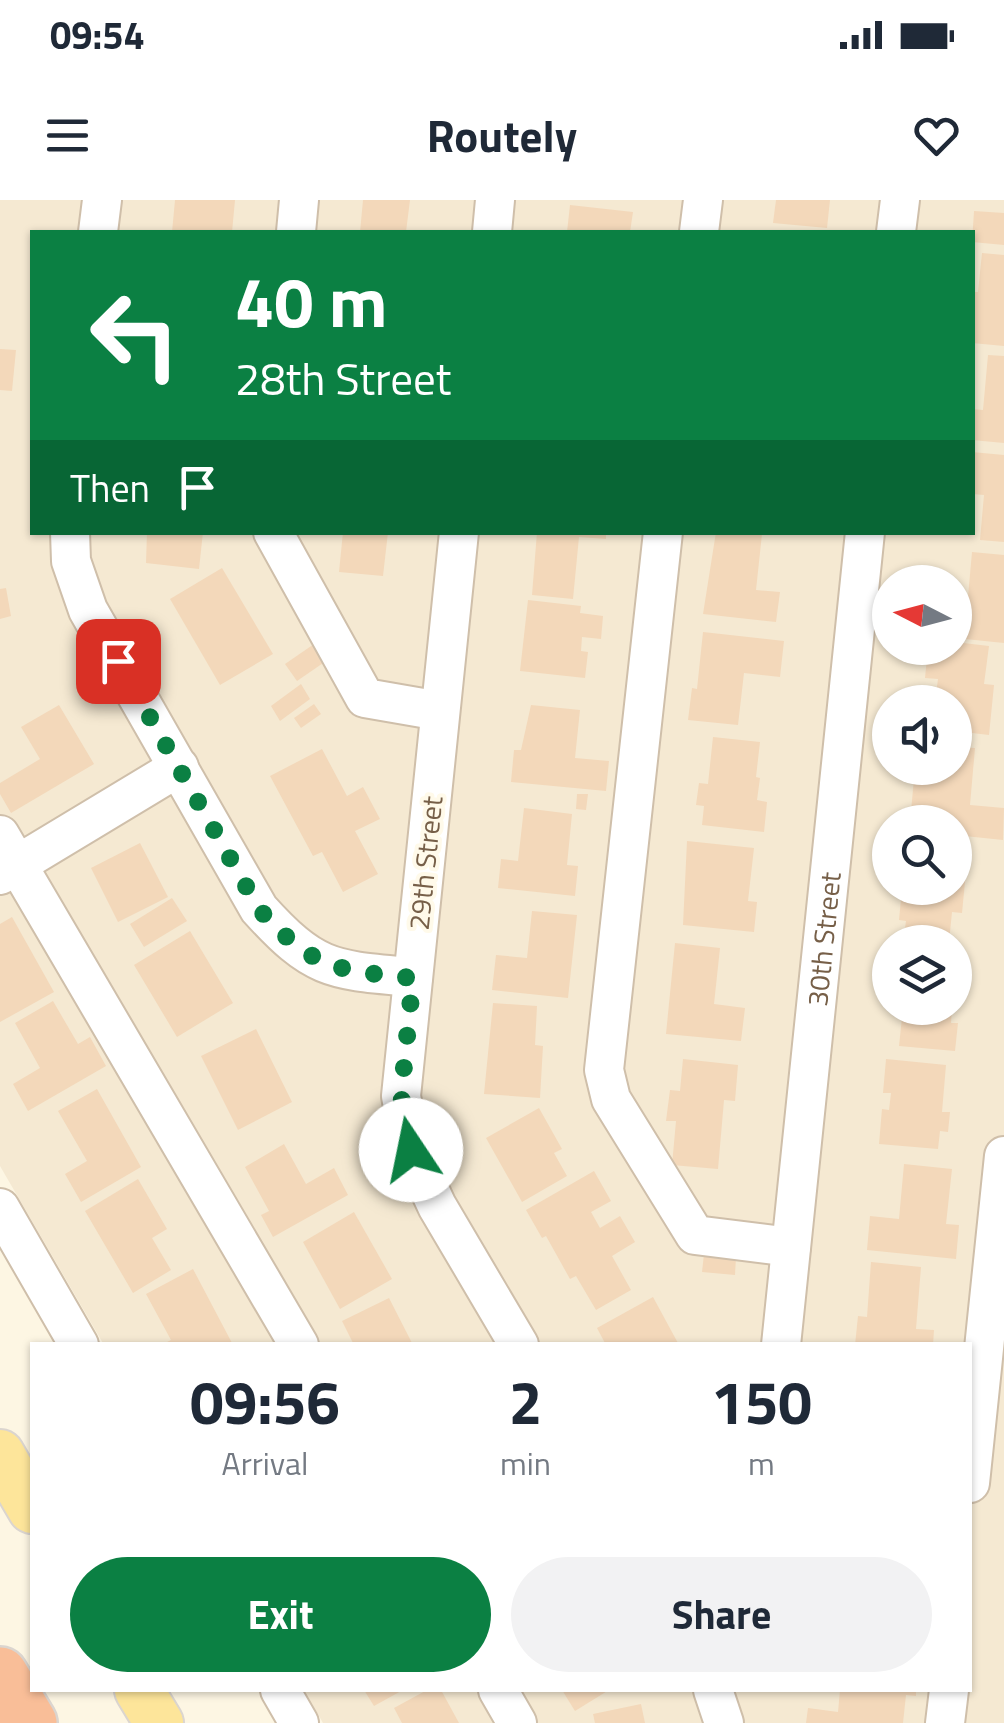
<!DOCTYPE html>
<html lang="en">
<head>
<meta charset="utf-8">
<style>
  body { margin:0; font-family:"Titillium Web",sans-serif; background:#f2f2f3; color:#1f2937; height:100vh; display:flex; flex-direction:column; font-size:38px; white-space:nowrap }
  * { box-sizing:border-box; margin:0 }
  p { font-size:32px; color:#747a83 }
  .icon { flex:none; width:55px; height:55px; fill:none; stroke:currentColor; stroke-width:2; stroke-linecap:round; stroke-linejoin:round }
  .map { position:relative; flex:1; overflow:hidden }
  .drawer { position:absolute; left:30px; top:1142px; width:942px; height:350px; display:flex; flex-direction:column; background:#fff; border-radius:0px; box-shadow:0 2px 8px #0004 }
  .drawer>* { flex:none }
  .banner { position:absolute; left:30px; top:30px; width:945px; height:305px; border-radius:0px; box-shadow:0 2px 8px #0004; background:#0b8043; color:#fff; overflow:hidden }
  .needle { width:65px; rotate:276deg }
  .fabs { position:absolute; left:872px; top:365px; display:grid; gap:20px }
  .fabs a { display:grid; place-items:center; width:100px; height:100px; border-radius:50%; background:#fff; box-shadow:0 2px 8px #0004; font-size:50px }
  .pin { position:absolute; display:grid; place-items:center; width:85px; height:85px; color:#fff; margin:-42px; border-radius:20px; box-shadow:0 5px 15px #0006 }
  .me { position:absolute; width:110px; margin:-55px; rotate:349deg; stroke-linejoin:round; filter:drop-shadow(0 0 8px #0008) }
  .turn { display:flex; align-items:center; gap:35px; height:210px; padding:0 40px; font-size:45px }
  .turn .icon { width:130px; height:130px; stroke-width:2.5 }
  .turn b { display:block; font-size:70px; line-height:85px }
  .then { display:flex; align-items:center; height:95px; padding:0 40px; background:#0003; gap:20px; font-size:38px }
  .eta { display:flex; justify-content:space-evenly; align-items:center; height:170px; text-align:center }
  .eta b { font-size:60px; font-weight:700; line-height:70px }
  .button { display:flex; gap:20px; margin-top:auto; padding:20px 40px }
  .button a { flex:1; height:115px; border-radius:60px; background:#0b8043; color:#fff; font-size:40px; font-weight:700; line-height:115px; text-align:center }
  .button a+a { background:#f2f2f3; color:#1f2937 }
  .status { display:flex; justify-content:space-between; align-items:center; height:70px; padding:0 50px; background:#fff; direction:ltr }
  .status svg { height:28px; fill:currentColor }
  header { display:flex; justify-content:space-between; align-items:center; height:130px; padding:0 40px; background:#fff; font-size:45px; font-weight:700 }
  .map>svg:first-child { display:block }
  .residential { fill:#f5e9d2; fill-rule:evenodd }
  .building { fill:#f3d8ba }
  .lines { fill:none; stroke-linecap:round; stroke-linejoin:round }
  .minor-casing { stroke:#cfbfaa; stroke-width:42 }
  .major-casing { stroke:#dbd5cf; stroke-width:52 }
  .highway-casing { stroke:#dbd5cf; stroke-width:60 }
  .minor { stroke:#fff; stroke-width:38 }
  .major { stroke:#fde59a; stroke-width:48 }
  .highway { stroke:#f9be98; stroke-width:55 }
  .route { stroke:#0b8043; stroke-width:18; stroke-dasharray:0 32.4 }
  .labels { text-anchor:middle; dominant-baseline:central; stroke-width:8; stroke-linejoin:round; paint-order:stroke }
  .street-label { font-size:28px; fill:#765f48; stroke:#fffaea }
</style>
</head>
<body>
<div class="status"><b>09:54</b><svg viewBox="0 0 49 12"><path d="M0 12V9h3v3zM5 12V6h3v6zM10 12V3h3v9zM15 12V0h3v12zM26 1h20v11H26zM47 4h2v5h-2z"/></svg></div>
<header><svg class="icon" aria-label="menu" viewBox="0 0 24 24"><path d="M4 6h16M4 12h16M4 18h16"/></svg>Routely<svg class="icon" aria-label="heart" viewBox="0 0 24 24"><path d="M12 20l-8-8c-3-5 5-10 8-4 3-6 11-1 8 4z"/></svg></header>
<div class="map">
<svg width="1004" height="1523" viewBox="0 0 1004 1523">
  <rect width="100%" height="100%" fill="#fdf6e3"/>
  <!-- residential -->
  <path class="residential" d="M0,0H1004V1523H323L304,1490H970V1145H104L0,966ZM32,32H972V332H32ZM890,382H955V448H890ZM890,502H955V568H890ZM890,622H955V688H890ZM890,742H955V808H890Z"/>
  <!-- building -->
  <g class="building">
    <polygon points="175,0 235,0 232,32 172,32"/>
    <polygon points="363,0 410,0 406,32 360,32"/>
    <polygon points="776,0 830,0 827,28 773,23"/>
    <polygon points="570,5 633,12 630,32 567,32"/>
    <polygon points="974,11 1004,13 1004,45 972,42"/>
    <polygon points="982,53 1004,55 1004,146 972,143 972,92 978,92"/>
    <polygon points="0,149 16,150 12,191 0,190"/>
    <polygon points="988,155 1004,156 1004,243 972,240 972,209 983,210"/>
    <polygon points="972,252 1004,255 1004,342 980,340 984,295 972,294"/>
    <polygon points="147,332 203,332 199,369 146,363"/>
    <polygon points="343,332 388,332 383,376 339,372"/>
    <polygon points="537,332 606,332 606,339 579,337 573,399 532,395"/>
    <polygon points="716,332 762,334 756,390 780,392 776,422 703,414"/>
    <polygon points="972,352 1004,355 1004,443 955,438 955,407 967,408"/>
    <polygon points="222,368 273,454 220,485 170,399"/>
    <polygon points="6,388 11,416 0,419 0,389"/>
    <polygon points="528,400 581,406 580,413 603,416 601,439 582,437 581,451 588,452 585,478 520,471"/>
    <polygon points="703,432 784,441 780,477 744,473 738,525 688,520 692,488 697,489"/>
    <polygon points="317,442 329,459 297,481 285,464"/>
    <polygon points="955,442 989,446 984,484 994,485 989,535 955,531 955,502 935,502 938,479 925,478 928,448 955,448"/>
    <polygon points="301,484 310,499 280,521 271,506"/>
    <polygon points="314,504 321,514 301,528 294,518"/>
    <polygon points="59,505 94,564 11,613 0,594 0,583 40,559 21,527"/>
    <polygon points="531,505 580,510 575,558 609,561 606,591 511,582 514,550 521,550"/>
    <polygon points="713,537 760,542 756,577 760,578 757,600 767,602 764,632 702,625 704,606 696,605 699,583 708,584"/>
    <polygon points="955,547 975,548 970,605 1004,608 1003,640 955,635 955,622 910,622 915,568 955,568"/>
    <polygon points="322,549 347,596 363,587 380,619 355,631 378,674 343,692 322,652 313,656 270,576"/>
    <polygon points="577,594 588,594 586,610 576,609"/>
    <polygon points="524,608 572,614 567,665 578,666 575,696 498,688 501,659 518,661"/>
    <polygon points="687,641 754,648 748,701 757,702 754,732 683,725"/>
    <polygon points="140,643 168,697 118,722 91,668"/>
    <polygon points="955,649 968,651 962,713 952,712 949,742 903,742 906,721 899,720 902,688 955,688"/>
    <polygon points="172,698 187,721 144,747 130,724"/>
    <polygon points="532,711 577,715 568,798 492,790 496,755 527,758"/>
    <polygon points="12,717 54,792 0,822 0,724"/>
    <polygon points="190,731 233,803 177,837 134,765"/>
    <polygon points="675,743 720,748 714,804 745,808 741,841 666,834"/>
    <polygon points="53,801 78,844 90,837 106,866 28,911 13,884 40,868 15,823"/>
    <polygon points="493,803 537,806 535,845 543,846 540,898 484,894"/>
    <polygon points="903,808 952,808 951,823 958,823 955,851 899,846"/>
    <polygon points="256,829 292,902 238,930 201,856"/>
    <polygon points="683,859 738,865 735,901 724,900 718,969 672,965 676,921 666,921 670,890 680,891"/>
    <polygon points="886,859 946,865 942,912 950,912 948,932 940,931 938,949 879,944 882,909 889,910 891,893 883,893"/>
    <polygon points="97,889 141,967 81,1002 65,974 87,961 58,911"/>
    <polygon points="539,908 562,949 554,953 567,976 522,1002 486,938"/>
    <polygon points="284,944 306,984 334,968 348,995 273,1037 261,1015 269,1011 245,967"/>
    <polygon points="904,964 952,969 946,1024 959,1025 956,1059 867,1050 870,1016 899,1019"/>
    <polygon points="594,971 611,1001 591,1012 600,1028 620,1016 635,1042 612,1056 631,1090 596,1110 576,1076 570,1079 546,1036 542,1038 526,1010"/>
    <polygon points="138,979 167,1029 152,1038 171,1070 133,1093 85,1011"/>
    <polygon points="354,1012 392,1079 340,1109 303,1042"/>
    <polygon points="704,1054 736,1057 735,1075 702,1072"/>
    <polygon points="871,1062 921,1067 916,1129 934,1130 933,1145 855,1145 858,1116 867,1117"/>
    <polygon points="193,1069 232,1143 228,1145 161,1145 171,1140 146,1094"/>
    <polygon points="653,1097 679,1145 606,1145 597,1128"/>
    <polygon points="389,1098 413,1145 354,1145 342,1121"/>
    <polygon points="364,1490 403,1490 374,1506"/>
    <polygon points="427,1490 441,1490 459,1523 402,1523 394,1508"/>
    <polygon points="562,1490 609,1490 575,1511"/>
    <polygon points="840,1490 916,1490 916,1496 906,1495 903,1523 806,1523 808,1508 838,1512"/>
    <polygon points="641,1504 645,1523 595,1523 593,1514"/>
  </g>
  <g class="lines">
    <defs>
      <g id="minor">
        <polyline points="98,32 102,0"/>
        <polyline points="296,32 299,0"/>
        <polyline points="492,32 495,0"/>
        <polyline points="699,32 703,0"/>
        <polyline points="896,32 900,0"/>
        <path d="M70,332L71,361L88,410L259,709C315,771 332,770 413,777"/>
        <polyline points="273,332 365,498 440,511"/>
        <polyline points="459,332 401,896 411,950 437,1006 519,1145"/>
        <polyline points="663,332 604,870 611,899 695,1035 791,1047"/>
        <polyline points="0,635 299,1145"/>
        <polyline points="0,675 179,567"/>
        <polyline points="0,1008 79,1145"/>
        <path id="s1" d="M781,1145L865,332"/>
        <polyline points="970,1283 1004,956"/>
        <polyline points="280,1490 299,1523"/>
        <polyline points="498,1490 517,1523"/>
        <polyline points="713,1490 724,1523"/>
        <polyline points="945,1523 949,1490"/>
      </g>
      <g id="major">
        <polyline points="0,1254 32,1309"/>
        <polyline points="139,1490 159,1523"/>
      </g>
      <polyline id="highway" points="0,1475 29,1523"/>
    </defs>
    <!-- minor casing -->
    <use href="#minor" class="minor-casing"/>
    <!-- major casing -->
    <use href="#major" class="major-casing"/>
    <!-- highway casing -->
    <use href="#highway" class="highway-casing"/>
    <!-- minor -->
    <use href="#minor" class="minor"/>
    <!-- major -->
    <use href="#major" class="major"/>
    <!-- highway -->
    <use href="#highway" class="highway"/>
  </g>
  <g class="lines">
    <!-- route -->
    <path class="route" d="M118,461L259,709C313,769 335,770 413,778L401,896L411,950"/>
  </g>
  <g class="labels">
    <!-- street labels -->
    <g class="street-label">
      <text transform="translate(425 663) rotate(-84)">29th Street</text>
      <text stroke="none"><textPath href="#s1" startOffset="408">30th Street</textPath></text>
    </g>
  </g>
</svg>
<div class="fabs">
<a><svg class="needle" viewBox="-14 -14 28 28"><path d="M0-13l5 13h-10z" fill="#e53935"/><path d="M0 13l5-13h-10z" fill="#747a83"/></svg></a>
<a><svg class="icon" aria-label="sound" viewBox="0 0 24 24"><path d="M4 9h4l5-4v14l-5-4H4zM17 9q2 3 0 6"/></svg></a>
<a><svg class="icon" aria-label="search" viewBox="0 0 24 24"><circle cx="10" cy="10" r="6"/><path d="M15 15l6 6"/></svg></a>
<a><svg class="icon" aria-label="layers" viewBox="0 0 24 24"><path d="M12 4l9 5-9 5-9-5zM3 14l9 5 9-5"/></svg></a>
</div>
<div class="pin" style="left:118px;top:461px;background:#d93025"><svg class="icon" aria-label="arrive" viewBox="0 0 24 24"><path d="M6 21V4h12l-3 4 3 4H6"/></svg></div>
<svg class="me" style="left:411px;top:950px" viewBox="-20 -20 40 40"><circle r="19" fill="#fff"/><path d="M0-13L10 11 0 6-10 11z" fill="#0b8043"/></svg>
<div class="banner">
<div class="turn"><svg class="icon" aria-label="left" viewBox="0 0 24 24"><path d="M17 20v-9H6M10 6l-5 5 5 5"/></svg><div><b>40 m</b>28th Street</div></div>
<div class="then">Then<svg class="icon" aria-label="arrive" viewBox="0 0 24 24"><path d="M6 21V4h12l-3 4 3 4H6"/></svg></div>
</div>
<section class="drawer">
<div class="eta">
<div><b>09:56</b><p>Arrival</p></div>
<div><b>2</b><p>min</p></div>
<div><b>150</b><p>m</p></div>
</div>
<div class="button"><a>Exit</a><a>Share</a></div>
</section>
</div>
</body>
</html>
